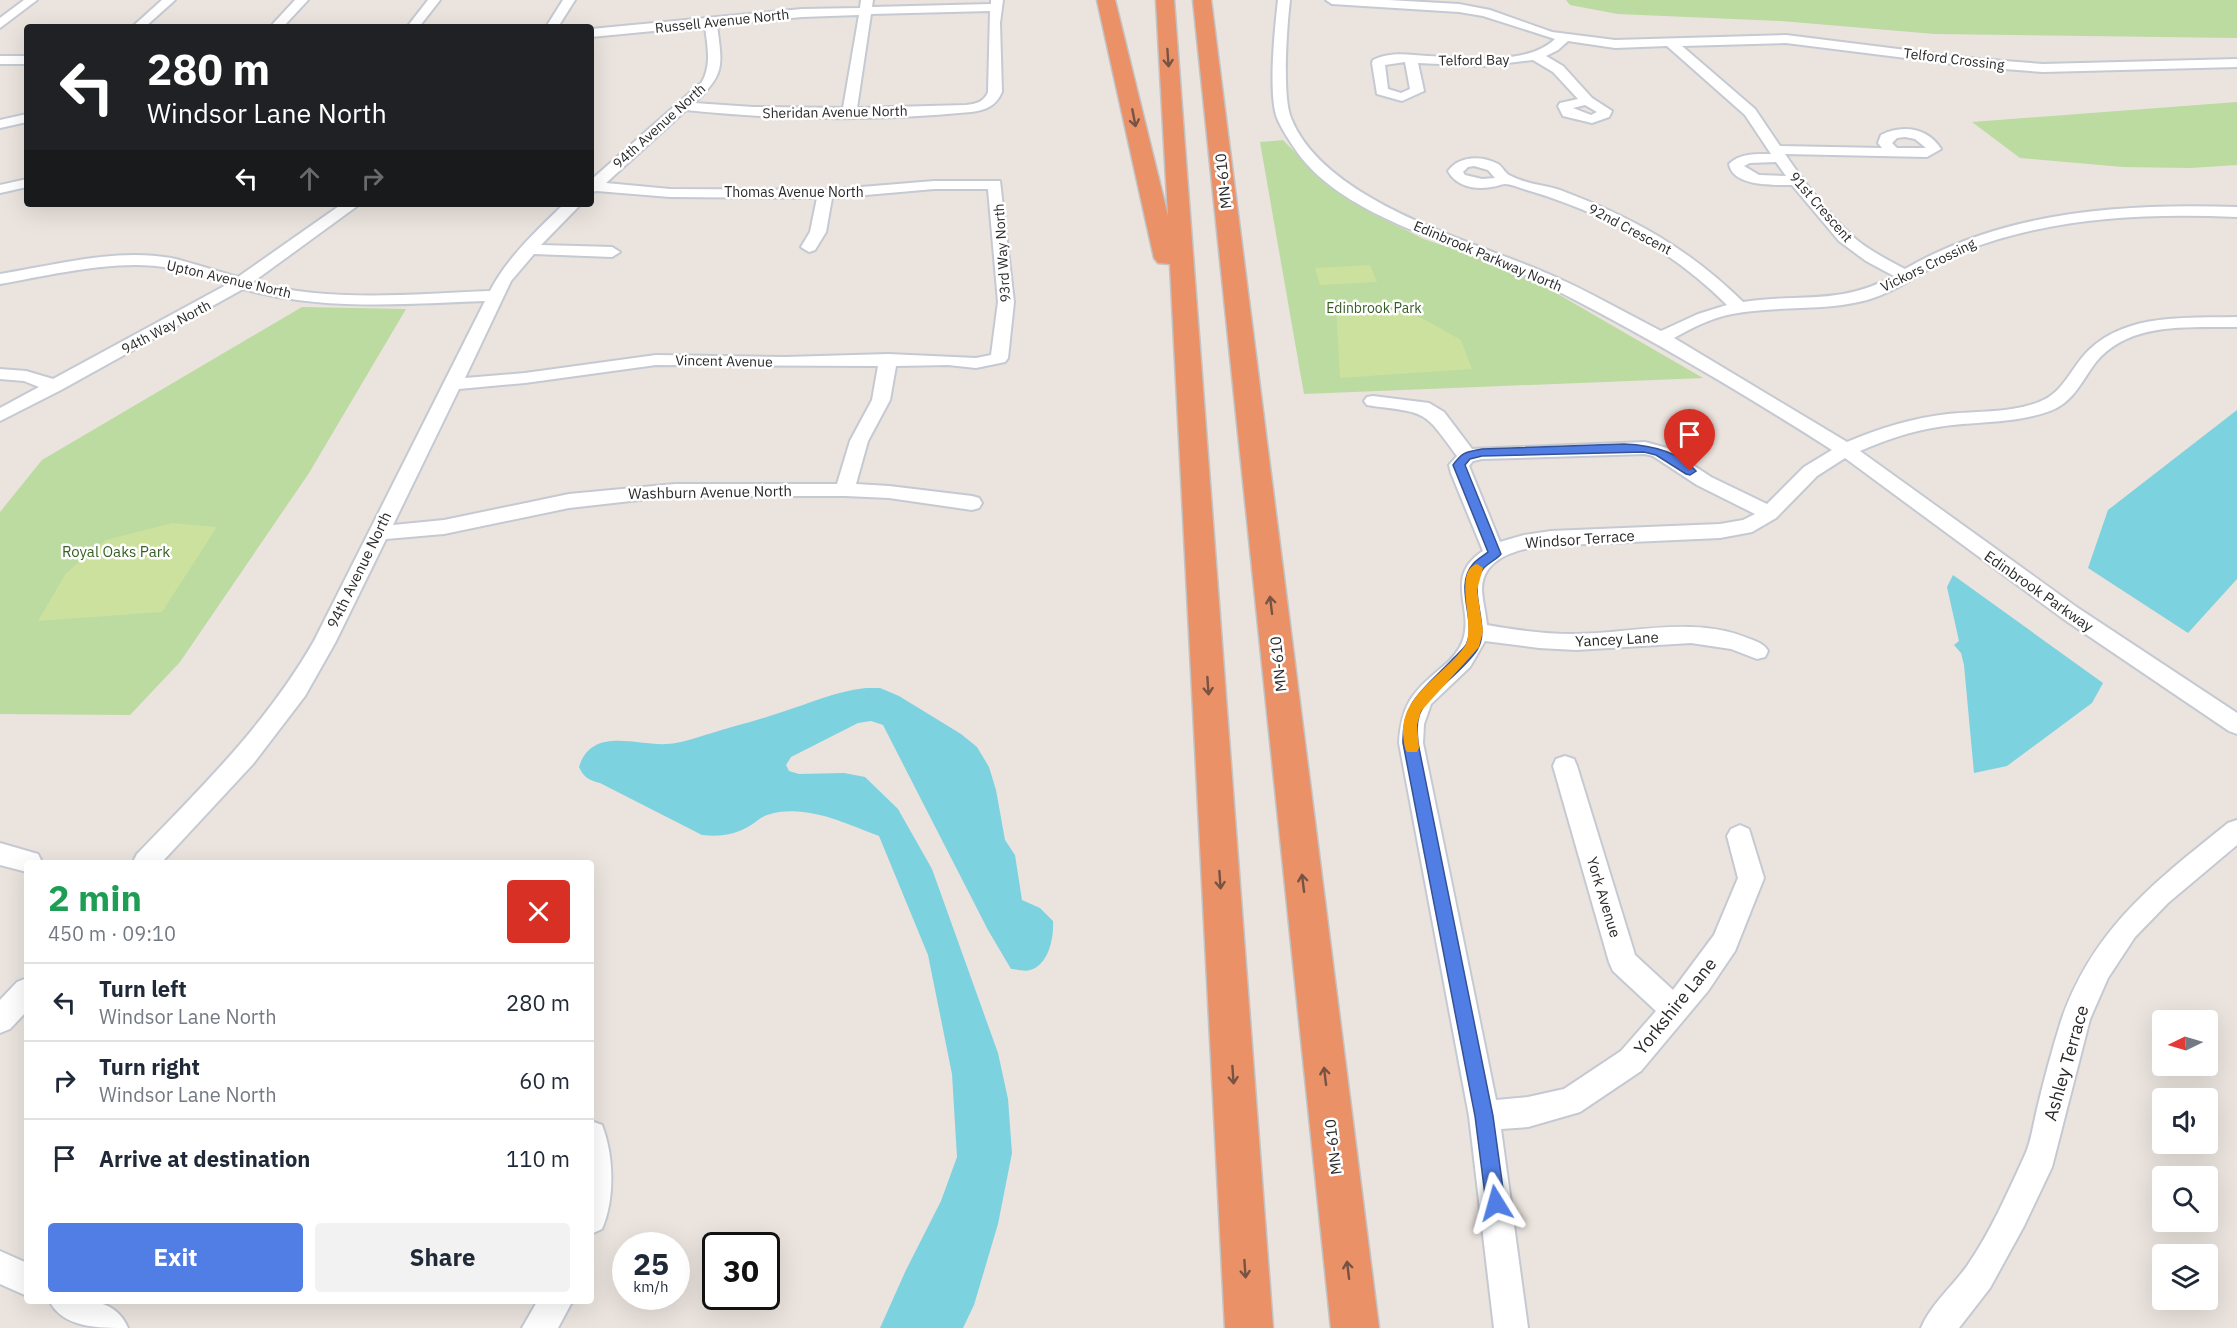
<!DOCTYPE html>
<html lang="en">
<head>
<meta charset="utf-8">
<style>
  body { margin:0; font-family:"IBM Plex Sans",sans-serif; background:#f2f2f3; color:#1f2937; height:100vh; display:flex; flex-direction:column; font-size:22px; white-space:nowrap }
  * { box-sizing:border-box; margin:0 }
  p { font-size:20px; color:#747a83 }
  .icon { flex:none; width:33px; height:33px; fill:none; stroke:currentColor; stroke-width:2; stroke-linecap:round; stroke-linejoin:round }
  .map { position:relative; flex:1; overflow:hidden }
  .panel { position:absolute; left:24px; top:860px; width:570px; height:444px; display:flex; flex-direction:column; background:#fff; border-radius:6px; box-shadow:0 6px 24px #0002 }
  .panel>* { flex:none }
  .hud { position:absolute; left:24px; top:24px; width:570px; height:183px; border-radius:6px; box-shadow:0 6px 24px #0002; background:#202124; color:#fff; overflow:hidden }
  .needle { width:39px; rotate:265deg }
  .controls { position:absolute; left:2152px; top:1010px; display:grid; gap:12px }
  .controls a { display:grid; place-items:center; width:66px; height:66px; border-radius:6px; background:#fff; box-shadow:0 6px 24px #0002; font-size:30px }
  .speed { position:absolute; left:612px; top:1232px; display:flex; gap:12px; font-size:30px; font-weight:700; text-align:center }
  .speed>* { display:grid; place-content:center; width:78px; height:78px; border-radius:50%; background:#fff; box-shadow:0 6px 24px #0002; line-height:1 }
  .speed small { font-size:15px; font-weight:400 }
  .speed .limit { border:3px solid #111; border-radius:9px; background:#fff; color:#111 }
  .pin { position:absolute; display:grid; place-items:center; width:51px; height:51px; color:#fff; margin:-62px -26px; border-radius:50% 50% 50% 0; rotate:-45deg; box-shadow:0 0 6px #0007 }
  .pin .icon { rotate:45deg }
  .me { position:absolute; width:66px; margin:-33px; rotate:352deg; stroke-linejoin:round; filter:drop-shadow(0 0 4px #0008) }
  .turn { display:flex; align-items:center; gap:21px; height:126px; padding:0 24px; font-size:27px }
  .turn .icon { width:78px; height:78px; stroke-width:2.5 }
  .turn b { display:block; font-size:42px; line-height:51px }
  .lanes { display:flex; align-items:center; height:57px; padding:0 24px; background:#0003; justify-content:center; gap:30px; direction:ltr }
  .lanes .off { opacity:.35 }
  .round { display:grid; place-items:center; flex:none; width:63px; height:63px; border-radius:6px; background:#f2f2f3 }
  .summary { display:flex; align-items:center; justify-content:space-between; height:102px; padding:0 24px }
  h1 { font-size:36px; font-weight:800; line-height:45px; color:#1e9e55 }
  .primary-button { display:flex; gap:12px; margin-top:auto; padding:12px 24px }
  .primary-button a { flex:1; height:69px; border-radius:6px; background:#507ee5; color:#fff; font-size:24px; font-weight:800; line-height:69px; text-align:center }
  .primary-button a+a { background:#f2f2f3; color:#1f2937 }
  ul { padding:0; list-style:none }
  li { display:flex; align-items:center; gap:18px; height:78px; padding:0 24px; border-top:2px solid #e0e1e3 }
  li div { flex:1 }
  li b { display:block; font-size:22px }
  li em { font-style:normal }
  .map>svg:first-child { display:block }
  .green { fill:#bbdba0 }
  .pitch { fill:#cce19d }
  .water { fill:#7dd2e0 }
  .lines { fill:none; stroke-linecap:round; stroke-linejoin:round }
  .minor-casing { stroke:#c5c9d2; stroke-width:4 }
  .highway-casing { stroke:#c3c3c3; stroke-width:3 }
  .minor { fill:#fff; fill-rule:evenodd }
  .highway { fill:#eb9168; fill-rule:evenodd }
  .oneway { stroke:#775343 }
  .route { fill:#507ee5; stroke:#345295; stroke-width:1.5 }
  .slow { fill:#f59e0b }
  .labels { text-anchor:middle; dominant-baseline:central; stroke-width:5; stroke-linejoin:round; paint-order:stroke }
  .far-street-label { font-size:14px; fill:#2a2a2a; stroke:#fff }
  .far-park-label { font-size:14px; fill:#365e22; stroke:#fff }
  .street-label { font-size:15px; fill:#2a2a2a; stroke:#fff }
  .park-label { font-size:15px; fill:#365e22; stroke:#fff }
  .near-street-label { font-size:18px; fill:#2a2a2a; stroke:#fff }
</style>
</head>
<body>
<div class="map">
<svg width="2237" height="1328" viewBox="0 0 2237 1328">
  <rect width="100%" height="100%" fill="#eae3de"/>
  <!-- green -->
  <g class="green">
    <polygon points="1566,0 2237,0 2237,38 1935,34 1781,21 1618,14 1570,5"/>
    <polygon points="2237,102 2237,165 2190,168 2123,167 2020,158 1972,122"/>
    <polygon points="1283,140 1327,185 1373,214 1424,239 1488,261 1544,286 1703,378 1304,394 1260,142"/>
    <polygon points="302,307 406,309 309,473 180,662 130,715 0,714 0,512 42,460"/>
  </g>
  <!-- pitch -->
  <g class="pitch">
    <polygon points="1370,265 1377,282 1320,285 1315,268"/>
    <polygon points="1379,307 1422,318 1461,340 1472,369 1340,378 1336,308"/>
    <polygon points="172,523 217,527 162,612 38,621 66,573 106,540"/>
  </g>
  <!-- water -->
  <g class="water">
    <polygon points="2237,410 2237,579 2188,633 2088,568 2108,510"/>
    <polygon points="1953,575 2103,683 2092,703 2007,766 1974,773 1964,665 1961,653 1954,645 1959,641 1947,587"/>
    <path d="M866,688H880L899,696L961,734L977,747L989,767L996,790L1005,840L1015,855L1022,900L1040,908L1053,921C1054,937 1049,965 1030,970C1025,972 1016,969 1011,969L988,930L883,725L871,721L858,723L791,757L786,765L789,771L799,774L844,773L865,777L898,809L932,869L998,1053L1008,1099L1012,1153L998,1224L974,1305L963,1328H880L906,1270L941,1201L957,1157L952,1074L928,955L879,836C844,823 805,803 767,815C761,817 756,822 751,825C735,835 721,837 702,835L600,783C589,780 584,778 579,767C592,726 636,746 667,744C682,743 698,737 712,733C735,726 759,720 782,712C810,703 837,691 866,688Z"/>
  </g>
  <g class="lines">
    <defs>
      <g id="minor">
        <polygon points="24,0 37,0 0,28 0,18"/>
        <polygon points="162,0 175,0 145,27 132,27"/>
        <polygon points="295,0 308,0 283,27 270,27"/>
        <polygon points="428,0 440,0 419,27 407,27"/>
        <polygon points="563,0 575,0 558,27 546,27"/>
        <path d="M861,0H873L872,7L991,4V0H1003L1000,23L1002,92C996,106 986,110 971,112C877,121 780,120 686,110L606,183L670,189L825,190L934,181H1000L1014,302L1008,358L1005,362L976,368L948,365L896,366L890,400L868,441L856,484L889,486L972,496L979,498L982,503L979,508L972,510L889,498L845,496H675L569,508L444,534L386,539L335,643L305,696L253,764L162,862H133L137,854C202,787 267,723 314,641L485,301C405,304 321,311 243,289L61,390L0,421V408L39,387L24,381L0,379V369L26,371L53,379L228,284C209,279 189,272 170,268C120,258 50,275 0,284V274C55,265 115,248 171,258C193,263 216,271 238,277L342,204H360L253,282C329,303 413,294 490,291C507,258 537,230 564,204H581L541,245L612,247L620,252L612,257L534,254L511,281L465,378L525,373L656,355L786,357L888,354L976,358L991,355L998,302L988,189H934L832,198L826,232L815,250L809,252L801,247L810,232L817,198L670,197L597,191L591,192V180L702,82C712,64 707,45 705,26L591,37V29L802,9L860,8ZM990,11L988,92C984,102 976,104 966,105L857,108L871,14ZM859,15L843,108L753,107L694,103C726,74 722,65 717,25L802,17ZM656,365L878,366L872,400L850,441L837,484H675L569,494L444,520L393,525L459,389L525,383Z"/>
        <path d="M1278,0H1290C1287,26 1282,96 1291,118C1325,203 1474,241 1551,275C1588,291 1624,312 1661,331L1698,314L1727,305C1672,250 1602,212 1527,190C1520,188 1511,184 1505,184C1501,184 1496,187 1491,187C1474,190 1456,186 1448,171C1459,156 1481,155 1498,164C1503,167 1505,174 1511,176C1526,184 1544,185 1560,190C1632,217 1688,248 1743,302C1801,293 1838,306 1894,276L1866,261L1839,241L1792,185C1774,185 1733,187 1729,164C1740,153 1756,154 1771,154L1745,115L1667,46L1615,48L1568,41L1558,50L1546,56L1563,66L1592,98L1612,111L1609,117L1592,123L1563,116L1558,106L1560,103L1578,99L1553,72L1533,60L1483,66L1418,63L1424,91L1402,101L1377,94L1372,63L1373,60C1391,51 1409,55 1428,56C1464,58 1528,66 1555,39L1483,16L1459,12L1332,4L1326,0H1388L1459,4L1490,10L1552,32L1615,40L1786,35L1978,59L2043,64L2237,59V67L2043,72L1978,67L1786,43L1682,46L1755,109L1780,146L1882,148L1878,143L1881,135C1903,124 1928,128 1941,149L1927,157L1785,154C1804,182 1826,211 1850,234C1866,249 1886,259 1905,269C2005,211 2124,203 2237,207V217C2145,213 2051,217 1964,251C1931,264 1902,290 1867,300C1823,312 1777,305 1732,314C1711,318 1692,328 1674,338L1847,442C1880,428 1913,418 1948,414C1978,411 2011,413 2039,402C2064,393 2071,367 2089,350C2127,313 2188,318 2237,317V327C2190,328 2130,321 2096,362C2082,380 2074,402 2050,411C2014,424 1976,421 1938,427C1911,431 1885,440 1860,451L2078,608L2237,713V734L2229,731L2062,618L1845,458L1817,476L1776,518L1752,532L1720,538L1542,546C1518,549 1483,558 1482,588C1482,600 1486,613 1487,625C1515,630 1544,634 1573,634C1632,634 1693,615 1750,639C1758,642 1764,644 1768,651L1765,657L1757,659L1731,649L1691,643L1576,650L1539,648L1485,641L1470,667L1431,704L1424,724L1423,743L1496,1100L1528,1097L1564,1089L1621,1051L1656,1011L1613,971L1609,962L1553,766L1556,759L1565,756L1574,759L1577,766L1635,955L1673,990L1714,935L1738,878L1727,836L1731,829L1740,825L1749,829L1764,878L1735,951L1708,991L1641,1071L1580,1112L1528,1127L1501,1129L1528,1328H1494L1469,1116L1399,743C1401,706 1412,692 1440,669C1449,662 1459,652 1463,640C1474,608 1443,577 1483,551L1451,473L1449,465L1457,456C1424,411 1428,413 1373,406L1367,405L1364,401L1367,397L1373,396L1429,403L1444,412L1472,449L1645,442L1667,448L1711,477L1767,504L1804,467L1832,450C1738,390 1643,334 1544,284C1470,246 1343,221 1295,149C1289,140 1281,128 1277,118C1268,94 1275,26 1278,0ZM1405,62L1410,89L1401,93L1388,89L1385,65ZM1585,105L1597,112L1591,115L1573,108ZM1905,137L1915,139L1926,148H1897L1892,143L1897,138ZM1776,162L1786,176L1759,175L1744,166L1750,163ZM1474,166L1488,170L1495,178L1482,179L1465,175L1463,172L1468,167ZM1645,454L1653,456L1697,485L1755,514L1743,520L1720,524L1551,531L1524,535L1500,542L1469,466L1473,461L1482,459Z"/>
        <rect x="0" y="56" width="27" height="8"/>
        <polygon points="27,114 27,122 0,128 0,120"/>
        <polygon points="27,179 27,187 0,193 0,185"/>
        <path d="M2237,820V845L2168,903L2135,937L2108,978L2090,1019L2052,1167L2024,1226L1990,1288L1959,1328H1921C1931,1304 1952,1287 1967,1266C1990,1233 2007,1194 2024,1157C2031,1143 2033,1125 2037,1109C2044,1079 2052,1050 2061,1021C2093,928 2155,882 2228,823Z"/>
        <polygon points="0,843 38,854 42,862 27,862 27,872 0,865"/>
        <polygon points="27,978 27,1011 10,1029 0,1033 0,1000 17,982"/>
        <path d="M591,1121L602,1125C614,1156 615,1199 602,1229L591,1234Z"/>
        <polygon points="0,1251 27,1263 27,1296 0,1284"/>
        <path d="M49,1300C79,1300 114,1295 128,1328C98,1328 62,1328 49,1300Z"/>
        <polygon points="538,1300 573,1300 558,1328 522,1328"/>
      </g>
      <g id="highway">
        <polygon points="1097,0 1115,0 1168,216 1156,0 1174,0 1273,1328 1225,1328 1170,264 1158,263 1154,258"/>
        <polygon points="1193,0 1211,0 1379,1328 1331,1328"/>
      </g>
    </defs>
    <!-- minor casing -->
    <use href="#minor" class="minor-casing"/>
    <!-- highway casing -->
    <use href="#highway" class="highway-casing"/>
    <!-- minor -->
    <use href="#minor" class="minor"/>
    <!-- highway -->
    <use href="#highway" class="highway"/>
  </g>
  <!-- one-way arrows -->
  <defs><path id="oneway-shaft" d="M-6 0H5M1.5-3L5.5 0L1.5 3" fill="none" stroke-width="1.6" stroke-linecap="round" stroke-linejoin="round" transform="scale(1.5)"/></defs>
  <g class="oneway">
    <use href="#oneway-shaft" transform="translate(1168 58) rotate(86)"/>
    <use href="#oneway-shaft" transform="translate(1134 118) rotate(79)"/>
    <use href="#oneway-shaft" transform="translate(1271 605) rotate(-97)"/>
    <use href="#oneway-shaft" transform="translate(1208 686) rotate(86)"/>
    <use href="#oneway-shaft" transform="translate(1220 880) rotate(86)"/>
    <use href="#oneway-shaft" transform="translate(1303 883) rotate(-97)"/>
    <use href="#oneway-shaft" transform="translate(1233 1075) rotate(86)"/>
    <use href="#oneway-shaft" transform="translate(1325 1076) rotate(-97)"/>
    <use href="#oneway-shaft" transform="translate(1245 1269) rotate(86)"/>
    <use href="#oneway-shaft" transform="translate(1348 1270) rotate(-97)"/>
  </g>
  <!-- route -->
  <path class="route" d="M1624,444C1650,445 1678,451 1696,471L1690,475L1686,474L1656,455L1644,452L1482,456L1470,459L1465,465L1501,554C1496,560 1488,563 1483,569C1466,591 1492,627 1477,650C1464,670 1431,692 1421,711C1416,721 1417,733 1418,743L1493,1116L1505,1203L1502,1209L1496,1212L1489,1209L1486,1203L1475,1116L1403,743C1402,702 1423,690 1450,662C1454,657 1462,651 1466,645C1478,623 1453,587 1473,564C1477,559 1483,556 1488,552L1453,465C1463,451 1467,452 1482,449Z"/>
  <!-- slow -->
  <path class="slow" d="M1477,564L1483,568L1477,590L1483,631L1479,647L1421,711L1417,725L1419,748L1417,752H1407C1404,747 1404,741 1403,734C1401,694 1445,675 1465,646C1477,628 1452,571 1477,564Z"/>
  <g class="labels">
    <!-- far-street labels -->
    <g class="far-street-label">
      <text transform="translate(722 21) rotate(-6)">Russell Avenue North</text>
      <text transform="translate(1954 59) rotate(7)">Telford Crossing</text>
      <text transform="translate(1474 60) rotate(-1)">Telford Bay</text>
      <text transform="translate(835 112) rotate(-1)">Sheridan Avenue North</text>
      <text transform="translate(659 126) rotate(-42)">94th Avenue North</text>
      <text x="794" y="192">Thomas Avenue North</text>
      <text transform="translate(1821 207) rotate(49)">91st Crescent</text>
      <text transform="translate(1630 229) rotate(28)">92nd Crescent</text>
      <text transform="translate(1002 253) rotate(-94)">93rd Way North</text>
      <text transform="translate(1488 256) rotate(23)">Edinbrook Parkway North</text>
      <text transform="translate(1928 265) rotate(-26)">Vickors Crossing</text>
      <text transform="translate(229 279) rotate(13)">Upton Avenue North</text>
      <text transform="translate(166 327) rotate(-28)">94th Way North</text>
      <text transform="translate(724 361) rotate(1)">Vincent Avenue</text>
    </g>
    <!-- far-park labels -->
    <g class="far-park-label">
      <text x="1374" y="308">Edinbrook Park</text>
    </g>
    <!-- street labels -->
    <g class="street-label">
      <text transform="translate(1223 181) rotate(-96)">MN-610</text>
      <text transform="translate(710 492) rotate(-1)">Washburn Avenue North</text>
      <text transform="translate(1580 539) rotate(-4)">Windsor Terrace</text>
      <text transform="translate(359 570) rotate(-64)">94th Avenue North</text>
      <text transform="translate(2039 591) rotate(35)">Edinbrook Parkway</text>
      <text transform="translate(1617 639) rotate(-3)">Yancey Lane</text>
      <text transform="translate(1278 664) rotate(-96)">MN-610</text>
      <text transform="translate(1604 897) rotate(73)">York Avenue</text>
      <text transform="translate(1333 1147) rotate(-97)">MN-610</text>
    </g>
    <!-- park labels -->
    <g class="park-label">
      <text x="116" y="551">Royal Oaks Park</text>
    </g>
    <!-- near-street labels -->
    <g class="near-street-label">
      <text transform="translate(1675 1006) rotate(-51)">Yorkshire Lane</text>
      <text transform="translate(2066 1063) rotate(-74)">Ashley Terrace</text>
    </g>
  </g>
</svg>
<div class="controls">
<a><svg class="needle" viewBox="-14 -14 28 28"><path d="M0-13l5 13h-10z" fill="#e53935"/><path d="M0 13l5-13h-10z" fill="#747a83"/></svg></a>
<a><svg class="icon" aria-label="sound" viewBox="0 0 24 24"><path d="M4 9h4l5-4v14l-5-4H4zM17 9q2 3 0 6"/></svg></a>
<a><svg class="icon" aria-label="search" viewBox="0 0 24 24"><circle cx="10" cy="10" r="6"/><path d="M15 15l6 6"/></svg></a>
<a><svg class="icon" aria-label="layers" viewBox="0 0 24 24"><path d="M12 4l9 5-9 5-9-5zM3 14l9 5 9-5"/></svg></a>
</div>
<div class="speed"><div>25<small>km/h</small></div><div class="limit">30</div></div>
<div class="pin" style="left:1690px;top:471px;background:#d93025"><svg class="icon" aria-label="arrive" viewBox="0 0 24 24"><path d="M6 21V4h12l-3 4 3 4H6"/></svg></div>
<svg class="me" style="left:1496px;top:1203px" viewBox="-20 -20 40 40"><path d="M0-17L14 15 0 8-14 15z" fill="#507ee5" stroke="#fff" stroke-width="4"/></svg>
<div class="hud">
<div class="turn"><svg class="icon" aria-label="left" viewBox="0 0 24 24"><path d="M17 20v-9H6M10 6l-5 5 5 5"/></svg><div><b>280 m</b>Windsor Lane North</div></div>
<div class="lanes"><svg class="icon" aria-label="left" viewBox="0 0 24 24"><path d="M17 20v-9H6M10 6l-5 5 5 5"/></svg><svg class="icon off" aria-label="ahead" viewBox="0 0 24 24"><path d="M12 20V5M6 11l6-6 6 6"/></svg><svg class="icon off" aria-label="right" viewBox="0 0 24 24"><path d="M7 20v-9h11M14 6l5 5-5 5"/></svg></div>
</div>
<section class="panel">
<div class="summary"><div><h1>2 min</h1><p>450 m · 09:10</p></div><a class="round" style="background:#d93025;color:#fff"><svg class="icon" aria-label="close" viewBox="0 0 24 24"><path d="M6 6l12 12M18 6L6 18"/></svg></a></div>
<ul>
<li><svg class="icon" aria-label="left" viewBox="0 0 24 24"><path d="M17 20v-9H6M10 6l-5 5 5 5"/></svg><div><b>Turn left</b><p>Windsor Lane North</p></div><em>280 m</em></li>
<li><svg class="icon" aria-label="right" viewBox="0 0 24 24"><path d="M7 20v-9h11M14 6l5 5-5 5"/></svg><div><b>Turn right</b><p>Windsor Lane North</p></div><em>60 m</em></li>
<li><svg class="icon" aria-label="arrive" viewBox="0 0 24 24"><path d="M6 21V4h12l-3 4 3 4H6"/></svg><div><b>Arrive at destination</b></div><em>110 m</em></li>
</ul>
<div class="primary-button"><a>Exit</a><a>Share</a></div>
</section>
</div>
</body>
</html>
